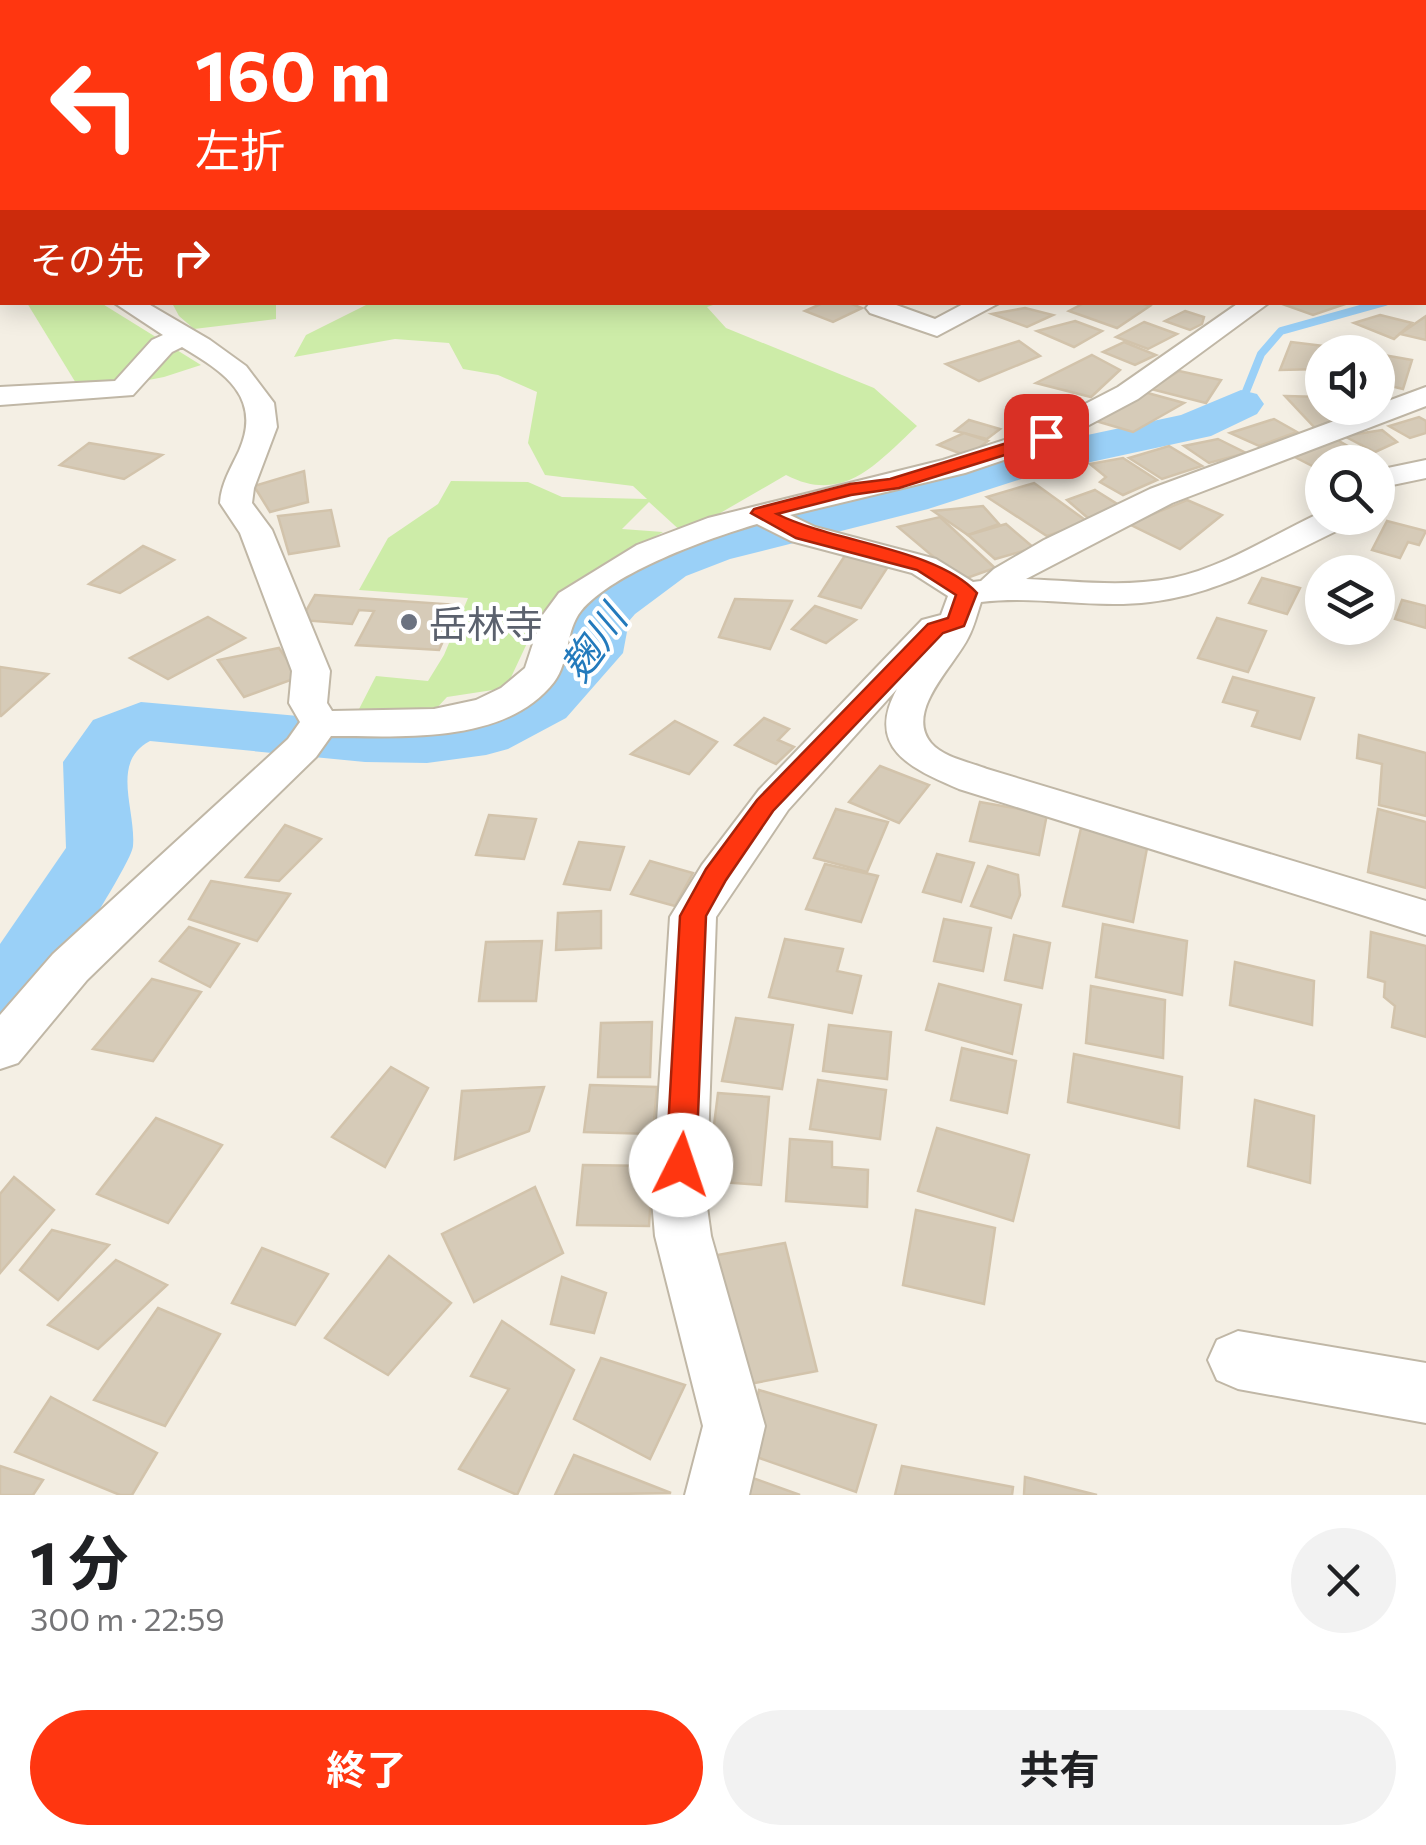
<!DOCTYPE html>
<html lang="ja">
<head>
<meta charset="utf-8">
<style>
  body { margin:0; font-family:Commissioner,"Noto Sans JP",sans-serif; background:#f2f2f2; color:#202124; height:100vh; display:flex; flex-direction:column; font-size:38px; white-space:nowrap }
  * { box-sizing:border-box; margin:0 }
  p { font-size:32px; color:#757577 }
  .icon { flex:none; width:55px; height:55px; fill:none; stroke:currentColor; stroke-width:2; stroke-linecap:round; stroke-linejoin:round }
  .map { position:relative; height:1495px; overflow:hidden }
  .drawer { display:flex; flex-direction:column; background:#fff; flex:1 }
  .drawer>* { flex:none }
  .guide { position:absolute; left:0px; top:0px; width:1428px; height:305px; box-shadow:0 5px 25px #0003; background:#ff3610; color:#fff; overflow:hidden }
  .controls { position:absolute; left:1305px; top:335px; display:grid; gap:20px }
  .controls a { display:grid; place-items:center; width:90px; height:90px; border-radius:50%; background:#fff; box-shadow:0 5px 25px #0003; font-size:50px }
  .pin { position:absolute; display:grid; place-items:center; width:85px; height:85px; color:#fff; margin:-42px; border-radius:20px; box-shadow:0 5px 15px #0006 }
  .me { position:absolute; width:110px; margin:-55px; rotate:4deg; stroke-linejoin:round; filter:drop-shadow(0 0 8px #0008) }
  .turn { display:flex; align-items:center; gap:35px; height:210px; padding:0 30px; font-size:45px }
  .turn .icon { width:130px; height:130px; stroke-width:2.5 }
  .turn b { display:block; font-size:70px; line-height:85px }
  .then { display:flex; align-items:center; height:95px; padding:0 30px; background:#0003; gap:20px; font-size:38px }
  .round { display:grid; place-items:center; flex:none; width:105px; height:105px; border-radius:52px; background:#f2f2f2 }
  .overview { display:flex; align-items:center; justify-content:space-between; height:170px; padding:0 30px }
  h1 { font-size:60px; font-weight:700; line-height:75px }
  .action { display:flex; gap:20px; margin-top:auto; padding:20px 30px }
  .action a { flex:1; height:115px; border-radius:60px; background:#ff3610; color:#fff; font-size:40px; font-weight:700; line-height:115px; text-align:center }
  .action a+a { background:#f2f2f2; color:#202124 }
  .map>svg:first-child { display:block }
  .green { fill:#cdeca8 }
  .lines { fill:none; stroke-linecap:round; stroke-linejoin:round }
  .stream { stroke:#9ad0f7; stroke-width:8 }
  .river { fill:#9ad0f7; fill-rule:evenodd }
  .building { fill:#d6cbb8; stroke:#d2c3ab; stroke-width:2.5 }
  .minor-casing { stroke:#c0b7a6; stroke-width:4 }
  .minor { fill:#fff; fill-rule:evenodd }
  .route { fill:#ff3610; stroke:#a6230a; stroke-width:2.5 }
  .worship-dot { fill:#6b7280; stroke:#fff; stroke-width:4 }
  .labels { text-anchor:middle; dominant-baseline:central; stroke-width:8; stroke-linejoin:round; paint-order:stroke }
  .worship-label { font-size:38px; fill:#5b616d; stroke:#fff; text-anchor:start }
  .water-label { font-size:40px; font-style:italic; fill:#237abc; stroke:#fff }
</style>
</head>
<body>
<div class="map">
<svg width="1426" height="1495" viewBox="0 0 1426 1495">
  <rect width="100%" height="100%" fill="#f4efe4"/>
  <!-- green -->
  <g class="green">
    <polygon points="296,0 1019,0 283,2"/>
    <polygon points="27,303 101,303 201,365 164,377 82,393"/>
    <polygon points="172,303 276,303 276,319 194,329 179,316"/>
    <path d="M370,303H719L707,307L726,328L874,388L917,426C877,463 844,505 786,475L684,534L649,502L622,529L663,532L580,581L536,624L506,688L447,697L434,711L359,709L376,676L428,681L444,655L468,598L359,590L388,538L438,504L451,481L528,482L562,497L647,499L633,486L545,475L528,443L537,392L498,375L463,369L449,343L395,339L294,357L306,335Z"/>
  </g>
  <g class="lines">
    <!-- stream -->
    <polyline class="stream" points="1241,404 1261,354 1281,331 1385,302"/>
    <!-- river -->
    <path class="river" d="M1241,390L1257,394L1264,404L1257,414L1211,436L1040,473L928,509L730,559L686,576L635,614L629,621L623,653L566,718L508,749L486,755L427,763L365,762L150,741C110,762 136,809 133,846C132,864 43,998 27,1025L0,1033V944L66,848L63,762L93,720L141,702L365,722L427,723L472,717L524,692L566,648L573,619L595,590L648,554L692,537L893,487L1012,451L1181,415Z"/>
  </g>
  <!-- building -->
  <g class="building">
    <polygon points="825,302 847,302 862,308 833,322 805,311"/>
    <polygon points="1086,302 1138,302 1150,306 1117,328 1069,311"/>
    <polygon points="1293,302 1351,302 1313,315 1285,305"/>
    <polygon points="1025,308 1053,315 1027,327 992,314"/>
    <polygon points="1185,311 1204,317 1202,324 1190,330 1165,321"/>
    <polygon points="1380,315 1412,323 1394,339 1354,323"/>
    <polygon points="1426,316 1426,340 1400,334"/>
    <polygon points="1075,321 1102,331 1074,347 1037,331"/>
    <polygon points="1144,322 1177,334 1148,349 1116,337"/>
    <polygon points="1019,341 1040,356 979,381 946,364"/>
    <polygon points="1124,342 1156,355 1135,365 1103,352"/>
    <polygon points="1291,342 1340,348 1337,352 1322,352 1322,369 1280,370"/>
    <polygon points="1378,354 1412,360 1403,389 1378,383"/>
    <polygon points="1092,355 1120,370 1091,397 1036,383"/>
    <polygon points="1179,371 1221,380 1206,403 1151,389"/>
    <polygon points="1144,392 1184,403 1133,432 1096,421"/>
    <polygon points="1285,396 1322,397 1322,408 1350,408 1354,411 1315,428"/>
    <polygon points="1419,417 1426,421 1426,433 1410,438 1389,426"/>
    <polygon points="1274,419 1297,432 1259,446 1230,433"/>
    <polygon points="969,420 1000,429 987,439 955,431"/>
    <polygon points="1382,430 1397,442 1375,452 1344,436"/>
    <polygon points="964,433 988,441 967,456 938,445"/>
    <polygon points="1332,437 1362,454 1350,462 1322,462 1322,471 1287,453"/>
    <polygon points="1218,439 1246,453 1209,463 1184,446"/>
    <polygon points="89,443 162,455 124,479 60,465"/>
    <polygon points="1169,446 1202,466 1162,479 1129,458"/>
    <polygon points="1123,458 1157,480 1123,495 1100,482 1106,477 1090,464"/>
    <polygon points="304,471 308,502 270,512 254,486"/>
    <polygon points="1034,483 1088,522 1047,536 987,497"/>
    <polygon points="1095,490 1122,507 1088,518 1067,500"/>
    <polygon points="1187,500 1222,515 1180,549 1129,524"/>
    <polygon points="983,506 999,524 968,535 933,511"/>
    <polygon points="331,510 339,546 289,554 278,516"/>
    <polygon points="940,517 995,568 961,580 898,527"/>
    <polygon points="1387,521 1426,531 1419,545 1408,542 1400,558 1372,550"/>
    <polygon points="1006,524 1034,548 995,559 968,535"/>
    <polygon points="143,546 174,560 120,593 89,584"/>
    <polygon points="846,554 889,565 861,608 819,596"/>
    <polygon points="1262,578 1300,588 1287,614 1249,603"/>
    <polygon points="315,595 459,605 439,650 356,645 374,611 359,610 352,624 301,620"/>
    <polygon points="735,599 792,601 770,649 719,637"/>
    <polygon points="1402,600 1426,606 1426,628 1395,619"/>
    <polygon points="815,606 856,620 826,643 792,629"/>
    <polygon points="208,617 245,638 168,679 130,658"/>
    <polygon points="1217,618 1266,631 1248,672 1198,658"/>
    <polygon points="279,648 299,677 244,697 218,660"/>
    <polygon points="0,667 48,674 1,716 0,716"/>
    <polygon points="1233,677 1314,698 1300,739 1252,726 1258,711 1223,702"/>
    <polygon points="764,718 789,729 778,740 794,747 776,764 735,745"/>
    <polygon points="675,721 717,742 689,774 631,754"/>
    <polygon points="1359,735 1426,753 1426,816 1379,805 1382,764 1357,758"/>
    <polygon points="880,766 929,785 899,823 849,802"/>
    <polygon points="980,802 1047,814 1039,855 970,841"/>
    <polygon points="836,809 888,822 867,872 814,858"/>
    <polygon points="1378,809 1426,822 1426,888 1368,872"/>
    <polygon points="489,815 536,819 524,859 476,855"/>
    <polygon points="285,825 321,839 279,881 246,877"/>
    <polygon points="1081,828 1148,843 1133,922 1063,906"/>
    <polygon points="579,842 624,847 610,890 564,884"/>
    <polygon points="937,854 974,863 961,902 923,892"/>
    <polygon points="650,861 693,873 675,906 631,894"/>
    <polygon points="825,864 878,876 861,922 806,909"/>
    <polygon points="988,866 1018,875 1020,895 1011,918 971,906"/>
    <polygon points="211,881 290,894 257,941 189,919"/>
    <polygon points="601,911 601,948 556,950 558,913"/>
    <polygon points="944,919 991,928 983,971 934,961"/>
    <polygon points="1103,924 1187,941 1182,995 1096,977"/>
    <polygon points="189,927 239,944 210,987 160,961"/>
    <polygon points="1371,932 1426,946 1426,1037 1392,1027 1395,1006 1384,997 1385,982 1368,977"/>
    <polygon points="1014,935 1050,943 1042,988 1005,980"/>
    <polygon points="785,939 843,949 837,971 861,976 852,1013 769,997"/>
    <polygon points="542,941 536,1001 479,1001 486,942"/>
    <polygon points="1235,962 1314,981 1312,1025 1230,1005"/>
    <polygon points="152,979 201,992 153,1061 93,1049"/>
    <polygon points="939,984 1021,1005 1012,1054 926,1030"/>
    <polygon points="1091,986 1165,1000 1163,1058 1086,1043"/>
    <polygon points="736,1018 793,1025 782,1089 722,1081"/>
    <polygon points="652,1022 650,1077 598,1077 601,1023"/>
    <polygon points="829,1025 891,1032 887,1079 823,1071"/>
    <polygon points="962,1048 1016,1061 1007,1113 951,1100"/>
    <polygon points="1074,1054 1182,1077 1179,1128 1068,1102"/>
    <polygon points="391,1067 428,1088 385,1167 332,1137"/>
    <polygon points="818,1080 886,1090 880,1139 810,1129"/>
    <polygon points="590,1085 657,1087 653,1134 584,1132"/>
    <polygon points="544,1087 529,1131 455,1159 462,1091"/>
    <polygon points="718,1093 769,1097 761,1185 707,1181"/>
    <polygon points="1255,1100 1314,1116 1310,1183 1248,1166"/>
    <polygon points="156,1118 222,1145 168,1223 97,1194"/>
    <polygon points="937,1128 1029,1155 1013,1221 918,1191"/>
    <polygon points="790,1139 832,1142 832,1167 868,1170 867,1207 786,1201"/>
    <polygon points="583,1165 653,1166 649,1226 577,1225"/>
    <polygon points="14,1177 54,1210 0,1273 0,1194"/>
    <polygon points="535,1187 563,1253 474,1302 442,1234"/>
    <polygon points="916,1210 995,1228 984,1304 903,1285"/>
    <polygon points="52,1230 109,1245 58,1300 20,1270"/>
    <polygon points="785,1243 817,1371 739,1386 712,1256"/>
    <polygon points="262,1248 328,1274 295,1325 232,1303"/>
    <polygon points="389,1256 451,1303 388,1375 325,1338"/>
    <polygon points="116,1260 167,1285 98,1349 48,1325"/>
    <polygon points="562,1277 606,1293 594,1333 551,1324"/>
    <polygon points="158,1308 220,1334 165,1426 94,1400"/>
    <polygon points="502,1321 574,1370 517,1495 459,1469 509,1389 471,1376"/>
    <polygon points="601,1358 685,1385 650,1459 574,1419"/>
    <polygon points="759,1390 876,1425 856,1492 745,1453"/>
    <polygon points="51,1397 157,1453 132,1495 120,1495 15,1452"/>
    <polygon points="574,1455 671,1493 555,1495"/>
    <polygon points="0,1466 43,1480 33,1495 0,1495"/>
    <polygon points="902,1466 1013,1487 1012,1495 895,1495"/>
    <polygon points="739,1473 800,1495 732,1495"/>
    <polygon points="1025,1477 1097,1495 1024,1495"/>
  </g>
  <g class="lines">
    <defs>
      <g id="minor">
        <polygon points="60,0 77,0 78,2 62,2"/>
        <polygon points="319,0 335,0 336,2 320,2"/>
        <rect x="1425" y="111" width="1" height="12"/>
        <rect x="1425" y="164" width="1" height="12"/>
        <path d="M113,302H145L210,340L246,366L274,403L277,427L254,488L252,503L272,530L330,671L327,703L332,711L434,709L476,700L501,688L525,668L542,616L559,593L637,545L708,518L943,460L1035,430L1118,387L1240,302H1270L1138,399L1057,442L965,473L790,515L815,527L936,559L973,582L981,581L994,569L1044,540L1150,489L1426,387V406L1172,503L1026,579C1074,581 1124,588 1173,578C1225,567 1274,534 1322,512V518H1353L1349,525C1284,555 1222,594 1150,602C1093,609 1037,595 981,602C977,614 974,627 968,638C955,665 904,711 931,743C944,758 970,762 987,769L1426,901V935L959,789C913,769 864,749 897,689L788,810L716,917L706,1200L711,1236L765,1426L749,1495H685L703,1426L655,1236L652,1200L670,917L702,865L759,790L922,620L941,615L948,596L912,573L791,541L757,524C709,538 613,572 581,611C565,631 570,661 554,682C505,745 401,736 331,736L316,757L87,980L18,1063L0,1069V1015L53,954L288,739L300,722L289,703L292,671L240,533L220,503C221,484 231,468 239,451C263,397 224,372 182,347L172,352L133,395L0,405V387L115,381L152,340L163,335Z"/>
        <polygon points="888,302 935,319 967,302 1001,302 937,336 870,313 866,308 870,303"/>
        <polygon points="1426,460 1426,478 1378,488 1378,470"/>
        <polygon points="1238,1331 1426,1363 1426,1423 1238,1389 1217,1380 1208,1360 1217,1340"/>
      </g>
    </defs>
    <!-- minor casing -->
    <use href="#minor" class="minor-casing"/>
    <!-- minor -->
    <use href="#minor" class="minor"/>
  </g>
  <!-- route -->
  <path class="route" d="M1046,431L1055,436L1053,440L899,488L851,495L777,514C835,543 936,548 977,593L964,626L943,633L773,811L726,880L706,916L696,1165L692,1174L681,1178L670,1174L666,1165L680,916L706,869L757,800L928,624L948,618L956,595L917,570L796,538L751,513L754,509L850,484L890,479Z"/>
  <!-- markers -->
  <circle class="worship-dot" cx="409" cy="622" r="10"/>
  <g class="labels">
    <!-- worship labels -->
    <g class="worship-label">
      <text x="429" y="622">岳林寺</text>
    </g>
    <!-- water labels -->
    <g class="water-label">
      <text transform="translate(592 642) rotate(-55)">麹川</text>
    </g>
  </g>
</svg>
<div class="controls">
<a><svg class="icon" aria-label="sound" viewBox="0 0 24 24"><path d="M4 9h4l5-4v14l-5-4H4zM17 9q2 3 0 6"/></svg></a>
<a><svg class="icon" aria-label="search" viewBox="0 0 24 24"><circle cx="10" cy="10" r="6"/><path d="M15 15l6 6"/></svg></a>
<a><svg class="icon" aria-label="layers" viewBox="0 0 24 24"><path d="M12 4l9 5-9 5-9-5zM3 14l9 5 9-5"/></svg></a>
</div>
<div class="pin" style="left:1046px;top:436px;background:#d93025"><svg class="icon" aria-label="arrive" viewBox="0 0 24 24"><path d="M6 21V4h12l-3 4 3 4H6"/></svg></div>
<svg class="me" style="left:681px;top:1165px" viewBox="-20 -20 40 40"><circle r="19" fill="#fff"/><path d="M0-13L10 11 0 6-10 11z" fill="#ff3610"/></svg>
<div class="guide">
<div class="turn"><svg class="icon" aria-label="left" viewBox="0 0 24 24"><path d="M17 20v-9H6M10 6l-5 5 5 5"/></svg><div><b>160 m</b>左折</div></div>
<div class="then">その先<svg class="icon" aria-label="right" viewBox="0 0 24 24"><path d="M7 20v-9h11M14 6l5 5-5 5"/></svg></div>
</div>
</div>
<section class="drawer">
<div class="overview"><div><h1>1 分</h1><p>300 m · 22:59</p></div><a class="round"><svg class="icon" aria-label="close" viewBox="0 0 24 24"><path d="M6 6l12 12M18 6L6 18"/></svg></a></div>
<div class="action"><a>終了</a><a>共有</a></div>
</section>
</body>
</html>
